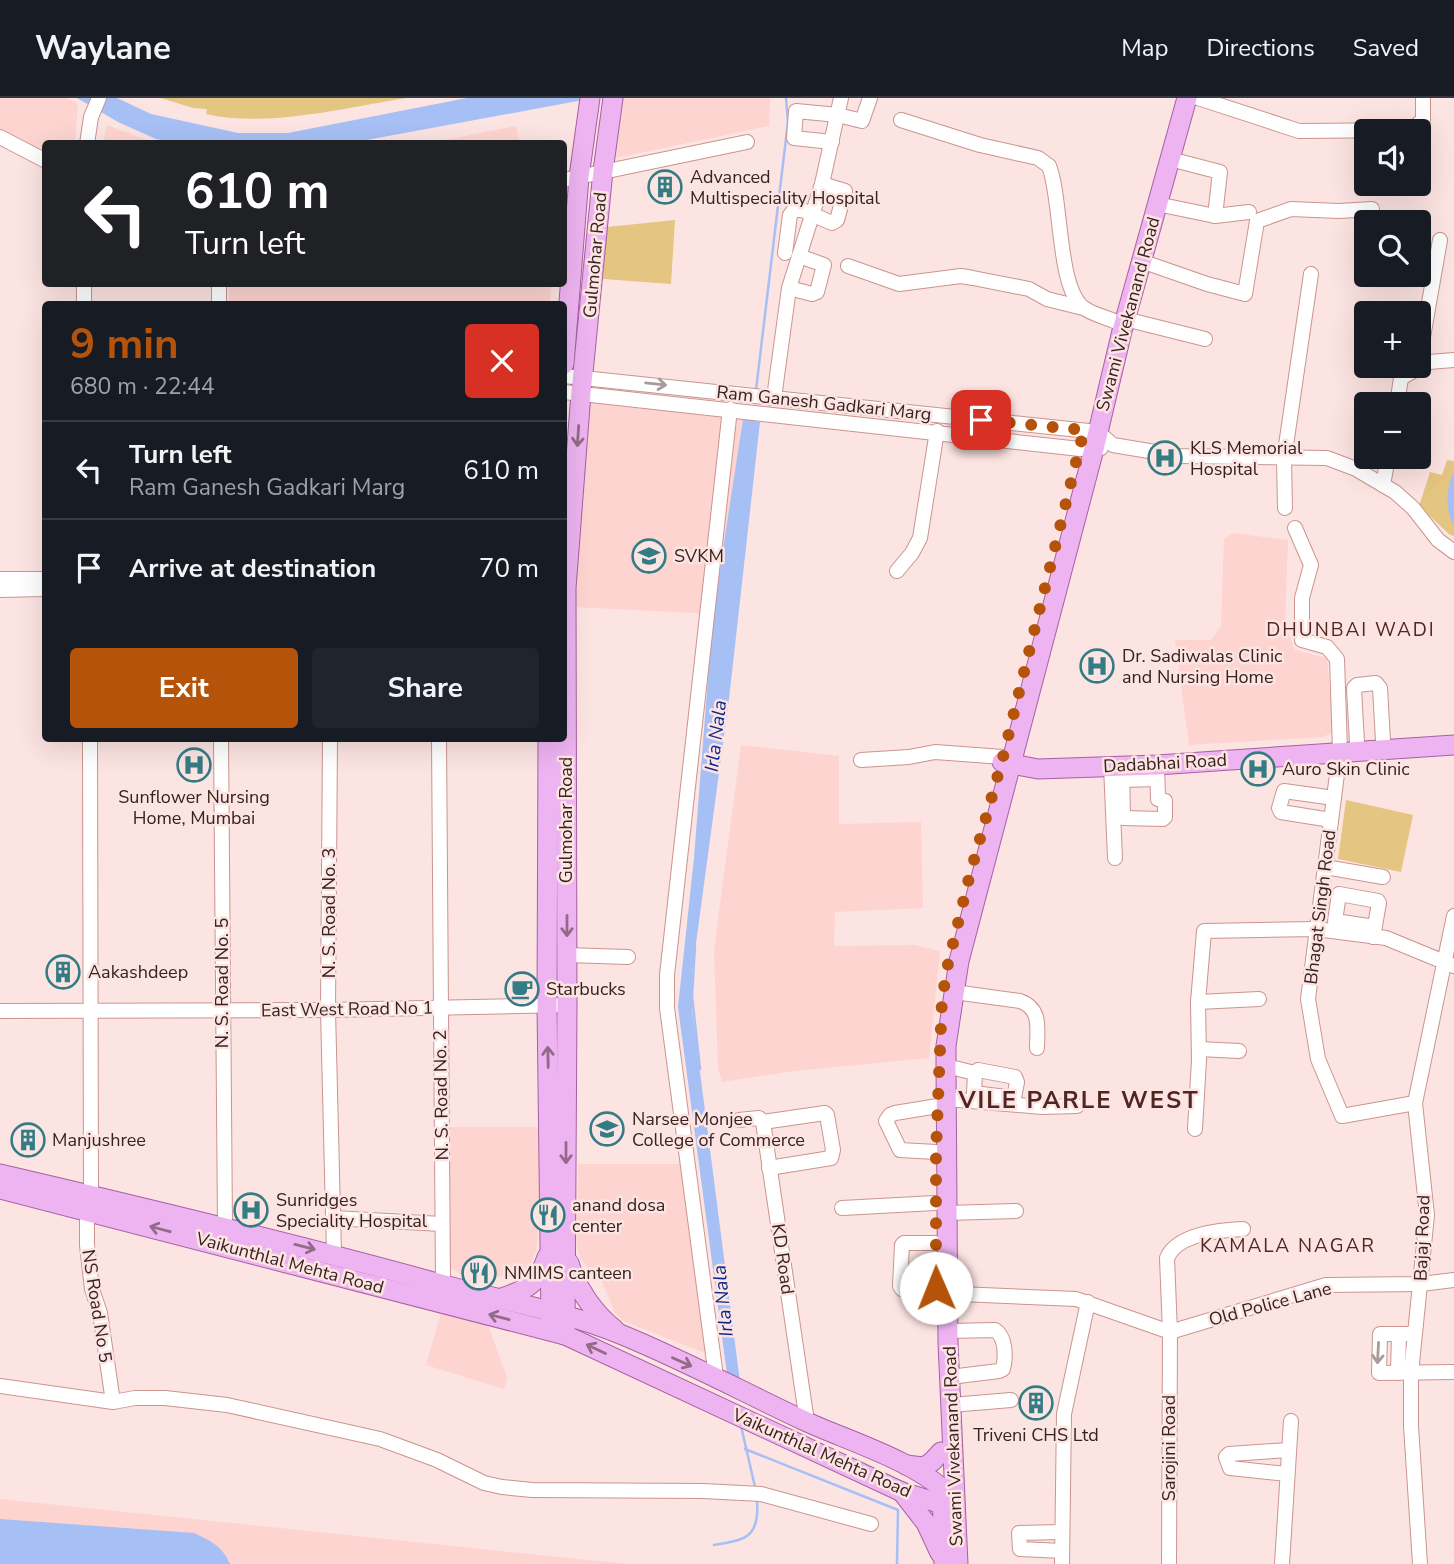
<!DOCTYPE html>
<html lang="en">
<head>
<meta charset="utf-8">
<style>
  body { margin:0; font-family:"Nunito Sans",sans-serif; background:#20242c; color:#f1f3f6; height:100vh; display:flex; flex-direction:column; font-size:26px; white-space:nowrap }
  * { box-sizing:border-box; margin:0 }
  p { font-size:23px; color:#9ea1a6 }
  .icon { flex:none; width:38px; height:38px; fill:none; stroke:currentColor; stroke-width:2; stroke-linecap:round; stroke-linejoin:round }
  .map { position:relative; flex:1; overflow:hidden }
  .details { position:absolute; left:42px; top:203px; width:525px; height:441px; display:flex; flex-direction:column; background:#171b24; border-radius:7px; box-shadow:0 7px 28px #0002 }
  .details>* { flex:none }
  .guide { position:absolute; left:42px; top:42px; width:525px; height:147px; border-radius:7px; box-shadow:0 7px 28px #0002; background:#202124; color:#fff; overflow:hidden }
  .controls { position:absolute; left:1354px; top:21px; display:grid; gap:14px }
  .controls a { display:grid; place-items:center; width:77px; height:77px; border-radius:7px; background:#171b24; box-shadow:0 7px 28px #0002; font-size:35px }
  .pin { position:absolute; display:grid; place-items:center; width:60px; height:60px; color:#fff; margin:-30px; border-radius:14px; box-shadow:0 4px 10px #0006 }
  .me { position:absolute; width:77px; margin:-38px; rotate:359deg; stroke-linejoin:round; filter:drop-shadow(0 0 5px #0008) }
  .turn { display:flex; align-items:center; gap:24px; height:147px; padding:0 28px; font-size:32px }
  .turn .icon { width:91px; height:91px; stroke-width:2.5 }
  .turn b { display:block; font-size:49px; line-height:60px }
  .round { display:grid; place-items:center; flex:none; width:74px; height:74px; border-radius:7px; background:#20242c }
  .headline { display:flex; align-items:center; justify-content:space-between; height:119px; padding:0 28px }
  h1 { font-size:42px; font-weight:700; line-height:52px; color:#b45309 }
  .button { display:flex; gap:14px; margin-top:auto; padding:14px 28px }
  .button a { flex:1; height:80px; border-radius:7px; background:#b45309; color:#fff; font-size:28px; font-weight:700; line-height:80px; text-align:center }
  .button a+a { background:#20242c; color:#f1f3f6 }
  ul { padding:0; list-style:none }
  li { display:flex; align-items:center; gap:21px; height:98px; padding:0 28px; border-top:2px solid #363941 }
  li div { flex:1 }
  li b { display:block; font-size:26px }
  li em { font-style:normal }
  header { display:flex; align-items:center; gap:42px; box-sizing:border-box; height:98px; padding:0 35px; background:#171b24; border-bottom:2px solid #363941 }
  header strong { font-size:33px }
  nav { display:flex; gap:38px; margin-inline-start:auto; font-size:24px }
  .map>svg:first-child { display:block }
  .built { fill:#fdd4d0 }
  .green { fill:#e5c582 }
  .water { fill:#a6bff4 }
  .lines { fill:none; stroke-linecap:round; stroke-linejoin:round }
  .stream { stroke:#a6bff4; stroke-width:2.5 }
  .minor-casing { stroke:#cb948f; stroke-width:16 }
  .major-casing { stroke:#a760a2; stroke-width:21 }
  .minor { stroke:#fff; stroke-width:14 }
  .major { stroke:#eeb4f1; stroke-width:19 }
  .oneway { stroke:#a59c9b }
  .oneway2 { stroke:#936b88 }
  .route { stroke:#b45309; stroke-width:12; stroke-dasharray:0 21.6 }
  .labels { text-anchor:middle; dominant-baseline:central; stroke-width:5; stroke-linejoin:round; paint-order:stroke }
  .poi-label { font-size:18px; fill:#382220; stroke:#fce4e2; text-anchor:start }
  .street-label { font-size:18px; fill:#382220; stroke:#fce4e2 }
  .neighbourhood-label { font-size:19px; letter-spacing:2px; fill:#512522; stroke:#fce4e2 }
  .water-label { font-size:19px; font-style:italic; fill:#0d298b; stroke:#fce4e2 }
  .district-label { font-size:24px; font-weight:bold; letter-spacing:2px; fill:#512522; stroke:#fce4e2 }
</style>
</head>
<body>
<header>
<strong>Waylane</strong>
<nav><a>Map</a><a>Directions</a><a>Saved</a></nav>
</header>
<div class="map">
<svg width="1454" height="1466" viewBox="0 0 1454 1466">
  <rect width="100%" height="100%" fill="#fce4e2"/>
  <!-- built -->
  <g class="built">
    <polygon points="0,0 67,0 78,6 75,45 46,46 45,55 0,30"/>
    <polygon points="621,0 770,0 769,28 611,61"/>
    <polygon points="107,27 155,45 103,45"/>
    <polygon points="516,28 520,45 429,45"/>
    <polygon points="229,186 551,186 550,206 229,206"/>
    <polygon points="590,303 743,321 713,516 573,509"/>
    <polygon points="1233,435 1288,442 1285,527 1295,552 1327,560 1333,633 1324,639 1189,647 1175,542 1211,542 1221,528 1224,441"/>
    <polygon points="741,647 839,658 839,726 921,724 923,810 835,814 834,848 915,847 940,853 929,960 794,973 722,984 718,971 714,852"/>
    <polygon points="448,1029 542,1029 539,1124 536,1153 528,1173 513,1179 460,1176 448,1167"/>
    <polygon points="578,1066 682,1066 707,1256 623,1223 615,1215 602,1184 580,1161 577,1147"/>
    <polygon points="442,1212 488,1227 507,1280 504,1291 426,1267"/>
    <polygon points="0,1401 617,1465 625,1466 0,1466"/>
  </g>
  <!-- green -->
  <g class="green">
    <path d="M161,0H406C345,10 265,30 206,16L207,11L193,10Z"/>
    <polygon points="675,122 671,186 603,181 607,129"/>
    <polygon points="1447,362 1454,363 1454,438 1450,437 1419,408 1430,374 1442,377"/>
    <polygon points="1346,702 1413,717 1401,774 1338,761"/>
  </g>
  <!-- water -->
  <g class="water">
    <polygon points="77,0 117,0 151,16 238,35 288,35 467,0 594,0 345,46 183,45 156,41 118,24"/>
    <polygon points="743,321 760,324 729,601 692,875 692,912 740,1284 727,1276 678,909 694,760 713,516"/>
    <path d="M1454,373V428C1445,412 1446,389 1454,373Z"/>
    <path d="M0,1421L194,1435C210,1442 223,1449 230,1466H0Z"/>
  </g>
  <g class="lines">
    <!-- stream -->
    <g class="stream">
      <polyline points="756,292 788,24 786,0"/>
      <polyline points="695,848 692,898 700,971"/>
      <polyline points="741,1328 755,1389"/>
      <polyline points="745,1351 898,1412 897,1466"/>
      <path d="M714,1447C745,1442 760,1440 757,1402"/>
    </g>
    <defs>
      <g id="minor">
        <polyline points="1198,0 1299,33 1411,32 1423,22 1423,0"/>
        <path d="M901,22L980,47L1038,60L1049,68C1062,100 1057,191 1084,210C1092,216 1105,219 1114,223"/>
        <polyline points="0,39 46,63"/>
        <polyline points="832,44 794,40 796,13 838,17 862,23 870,0"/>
        <polyline points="87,46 91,19 99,0"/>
        <polyline points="564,82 747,44"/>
        <polyline points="1157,106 1215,118 1220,74 1170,61"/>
        <polyline points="1215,118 1249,114"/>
        <polyline points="785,155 790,117 794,112 802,112 832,125 837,122 845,93 822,86"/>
        <polyline points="1141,163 1207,186 1245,196 1257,123 1291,111 1339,113 1372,111"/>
        <polyline points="848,168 899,186 961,178 973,180 1029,191 1047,201 1083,210"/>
        <polyline points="84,186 84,206"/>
        <polyline points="219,186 219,206"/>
        <polyline points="789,190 812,196 817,194 824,167 799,158"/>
        <polyline points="1125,221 1205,241"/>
        <polyline points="1419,250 1422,245 1440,142"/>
        <polyline points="564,278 1098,334 1113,347 1179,358 1327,360 1356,371 1395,394 1413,410 1438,442 1454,454"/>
        <polyline points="1401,280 1429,264 1454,262"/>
        <polyline points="564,294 1080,351 1101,350"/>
        <polyline points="774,300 789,190 822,86 841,0"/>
        <polyline points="1397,306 1401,280 1406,272"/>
        <polyline points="1383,387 1388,359"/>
        <polyline points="1285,410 1284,361 1311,176"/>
        <polyline points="1295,430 1311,467 1302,500 1302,542 1327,549 1337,561 1340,653 1308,901 1318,961 1342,1018 1415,1005"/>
        <polyline points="897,473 912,455 920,440 937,333"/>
        <polyline points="0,481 46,481"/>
        <polyline points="0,492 46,491"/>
        <polyline points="90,640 91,1097 87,1112 87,1147 92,1191 100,1215 113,1304"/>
        <polyline points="221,640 225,1130"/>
        <polyline points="330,640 328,912 334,1156"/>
        <polyline points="439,640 443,1186"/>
        <polyline points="1357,645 1354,590 1357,587 1376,585 1380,590 1383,643"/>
        <polyline points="861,662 909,659 935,654 1003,659"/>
        <polyline points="1111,668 1115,760"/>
        <polyline points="1122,668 1123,720 1163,721 1165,719 1165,703 1158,701 1157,667"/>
        <polyline points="1122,682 1157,681"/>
        <polyline points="1331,722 1281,714 1279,710 1284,693 1334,700"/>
        <polyline points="1325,769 1383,779"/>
        <polyline points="1373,839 1379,805 1378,803 1339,796 1335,823 1375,829"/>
        <polyline points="567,857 628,859"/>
        <path d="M954,894L1020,903C1042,911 1037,931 1037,950"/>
        <polyline points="1198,904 1259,901"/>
        <polyline points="0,913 328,912 567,907"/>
        <polyline points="1199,951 1239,953"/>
        <polyline points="946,968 975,975"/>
        <polygon points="978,972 1015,979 1017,984 1014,1000 974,995 975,975"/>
        <polyline points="946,1001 1042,1009 1077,1008"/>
        <polyline points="739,1022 759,1020 763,1024 807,1324"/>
        <polyline points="763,1024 825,1015 827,1017 833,1052 831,1060 769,1070"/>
        <polyline points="1195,1031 1199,962 1198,904 1204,833 1316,831 1386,840 1454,868"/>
        <polyline points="936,1054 900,1052 886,1023 890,1017 895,1015 938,1008"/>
        <polyline points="842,1110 935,1105"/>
        <polyline points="946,1115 1016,1113"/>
        <polyline points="333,1120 442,1126"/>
        <polyline points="935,1145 904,1145 902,1147 900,1188 902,1191 936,1190"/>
        <polyline points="936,1195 1076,1201 1170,1234"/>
        <path d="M948,1233L995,1232C1006,1239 1006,1259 1003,1271L999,1273L950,1279"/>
        <polyline points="1170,1234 1326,1187 1421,1186 1454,1182"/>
        <polyline points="1413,1236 1380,1236 1379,1275 1454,1274"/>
        <polyline points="1398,1275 1399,1236"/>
        <polyline points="716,1279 667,910 667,877 730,311"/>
        <polyline points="0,1288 113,1304 135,1300 165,1300 227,1307 380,1341 437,1362 484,1385 502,1389 532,1392 703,1393 761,1396 871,1426"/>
        <polyline points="951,1307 1011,1302"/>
        <polyline points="1287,1376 1230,1370 1226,1359 1229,1356 1289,1352"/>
        <polyline points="1062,1453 1020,1451 1019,1435 1062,1434"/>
        <polyline points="1062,1466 1064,1316 1088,1204"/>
        <path d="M1169,1466L1170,1234L1167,1160C1177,1136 1220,1132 1243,1131"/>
        <polyline points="1282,1466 1291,1323"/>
        <polyline points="1420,1466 1411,1328 1411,1275 1427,1117 1415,1005 1454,818"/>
      </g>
      <g id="major">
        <polyline points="564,266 579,79 590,0"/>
        <polyline points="548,640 547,908 551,1224"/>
        <polyline points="1002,664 1038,671 1157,667 1454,647"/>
        <path d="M0,1076C146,1110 292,1145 437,1185C498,1202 561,1212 620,1236C684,1262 745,1295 807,1324C851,1344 921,1365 952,1400"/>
        <polyline points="0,1091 565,1237 902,1394 942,1406 954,1403"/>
        <path d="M569,1165C577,1191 594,1215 615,1232"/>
        <path d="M502,1200C528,1191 538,1186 547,1159"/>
        <polyline points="565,1237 567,907 566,490 581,295 603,73 613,0"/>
        <path d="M906,1367C926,1370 927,1370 941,1354"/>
        <polyline points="942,1391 944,1466"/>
        <polyline points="902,1394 926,1425 940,1455"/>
        <polyline points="958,1466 948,1245 946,968 946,948 959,863 1094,351 1122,233 1187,0"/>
      </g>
    </defs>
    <!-- minor casing -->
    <use href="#minor" class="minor-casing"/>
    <!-- major casing -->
    <use href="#major" class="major-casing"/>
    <!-- minor -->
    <use href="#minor" class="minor"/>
    <!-- major -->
    <use href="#major" class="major"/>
  </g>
  <!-- one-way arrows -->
  <defs><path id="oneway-shaft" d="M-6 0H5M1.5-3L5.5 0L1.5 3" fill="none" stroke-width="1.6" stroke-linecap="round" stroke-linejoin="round" transform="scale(1.75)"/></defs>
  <g class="oneway">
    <use href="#oneway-shaft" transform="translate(656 286) rotate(6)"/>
    <use href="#oneway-shaft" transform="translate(1378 1255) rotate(93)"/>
  </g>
  <g class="oneway2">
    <use href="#oneway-shaft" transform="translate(578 338) rotate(94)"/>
    <use href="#oneway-shaft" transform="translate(567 828) rotate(90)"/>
    <use href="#oneway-shaft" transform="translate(548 959) rotate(-91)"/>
    <use href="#oneway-shaft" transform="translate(566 1055) rotate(90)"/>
    <use href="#oneway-shaft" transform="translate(160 1131) rotate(-165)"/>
    <use href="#oneway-shaft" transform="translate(305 1149) rotate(14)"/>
    <use href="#oneway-shaft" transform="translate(499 1219) rotate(-165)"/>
    <use href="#oneway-shaft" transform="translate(596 1251) rotate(-155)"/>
    <use href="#oneway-shaft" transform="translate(682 1264) rotate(24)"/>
  </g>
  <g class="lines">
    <!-- route -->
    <polyline class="route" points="936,1190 936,1054 942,901 948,866 969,780 1003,659 1084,332 981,322"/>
  </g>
  <!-- icons -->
  <defs>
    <symbol id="building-ring" viewBox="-11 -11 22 22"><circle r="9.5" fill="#fce4e2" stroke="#347c84" stroke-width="1.5"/><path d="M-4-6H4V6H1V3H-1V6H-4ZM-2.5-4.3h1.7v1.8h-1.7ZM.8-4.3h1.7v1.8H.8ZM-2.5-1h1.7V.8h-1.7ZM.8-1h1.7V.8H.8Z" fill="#347c84"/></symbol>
    <symbol id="hospital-ring" viewBox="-11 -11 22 22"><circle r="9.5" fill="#fce4e2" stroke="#347c84" stroke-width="1.5"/><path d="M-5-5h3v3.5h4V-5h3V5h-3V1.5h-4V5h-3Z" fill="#347c84"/></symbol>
    <symbol id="university-ring" viewBox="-11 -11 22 22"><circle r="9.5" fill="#fce4e2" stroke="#347c84" stroke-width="1.5"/><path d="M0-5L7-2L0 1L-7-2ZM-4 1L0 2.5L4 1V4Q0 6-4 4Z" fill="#347c84"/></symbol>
    <symbol id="cafe-ring" viewBox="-11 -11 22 22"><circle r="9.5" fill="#fce4e2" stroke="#347c84" stroke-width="1.5"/><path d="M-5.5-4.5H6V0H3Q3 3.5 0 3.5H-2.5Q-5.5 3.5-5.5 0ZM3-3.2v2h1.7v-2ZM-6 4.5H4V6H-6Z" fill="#347c84"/></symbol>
    <symbol id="restaurant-ring" viewBox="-11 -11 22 22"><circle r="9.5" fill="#fce4e2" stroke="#347c84" stroke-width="1.5"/><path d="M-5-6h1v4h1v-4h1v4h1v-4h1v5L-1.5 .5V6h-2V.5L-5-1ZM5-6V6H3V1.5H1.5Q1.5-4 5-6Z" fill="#347c84"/></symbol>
  </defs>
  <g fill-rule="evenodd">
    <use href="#building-ring" x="646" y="70" width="38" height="38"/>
    <use href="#hospital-ring" x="1146" y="341" width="38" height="38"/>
    <use href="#university-ring" x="630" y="439" width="38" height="38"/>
    <use href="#hospital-ring" x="1078" y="549" width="38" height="38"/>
    <use href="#hospital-ring" x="175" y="648" width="38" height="38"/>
    <use href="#hospital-ring" x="1239" y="652" width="38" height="38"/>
    <use href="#building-ring" x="44" y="855" width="38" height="38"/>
    <use href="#cafe-ring" x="503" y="872" width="38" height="38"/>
    <use href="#university-ring" x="588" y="1012" width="38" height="38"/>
    <use href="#building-ring" x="9" y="1023" width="38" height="38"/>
    <use href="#hospital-ring" x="232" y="1093" width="38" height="38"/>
    <use href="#restaurant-ring" x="529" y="1098" width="38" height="38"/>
    <use href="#restaurant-ring" x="460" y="1156" width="38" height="38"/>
    <use href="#building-ring" x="1017" y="1286" width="38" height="38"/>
  </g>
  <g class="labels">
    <!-- poi labels -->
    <g class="poi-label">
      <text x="690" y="79">Advanced<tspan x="690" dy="21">Multispeciality Hospital</tspan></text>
      <text x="1190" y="350">KLS Memorial<tspan x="1190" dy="21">Hospital</tspan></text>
      <text x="674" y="458">SVKM</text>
      <text x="1122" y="558">Dr. Sadiwalas Clinic<tspan x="1122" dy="21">and Nursing Home</tspan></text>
      <text x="1282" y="671">Auro Skin Clinic</text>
      <text x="194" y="699" text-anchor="middle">Sunflower Nursing<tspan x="194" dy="21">Home, Mumbai</tspan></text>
      <text x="88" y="874">Aakashdeep</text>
      <text x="546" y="891">Starbucks</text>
      <text x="632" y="1021">Narsee Monjee<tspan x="632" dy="21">College of Commerce</tspan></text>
      <text x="52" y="1042">Manjushree</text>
      <text x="276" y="1102">Sunridges<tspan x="276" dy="21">Speciality Hospital</tspan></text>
      <text x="572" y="1107">anand dosa<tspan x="572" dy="21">center</tspan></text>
      <text x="504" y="1175">NMIMS canteen</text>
      <text x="1036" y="1337" text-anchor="middle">Triveni CHS Ltd</text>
    </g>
    <!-- street labels -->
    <g class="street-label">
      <text transform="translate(595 157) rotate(-85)">Gulmohar Road</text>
      <text transform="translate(1128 216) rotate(-75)">Swami Vivekanand Road</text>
      <text transform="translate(824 305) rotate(6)">Ram Ganesh Gadkari Marg</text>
      <text transform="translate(1165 665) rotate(-3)">Dadabhai Road</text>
      <text transform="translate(566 722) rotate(-90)">Gulmohar Road</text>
      <text transform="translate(1320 809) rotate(-83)">Bhagat Singh Road</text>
      <text transform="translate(329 815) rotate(-90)">N. S. Road No. 3</text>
      <text transform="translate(222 885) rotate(-90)">N. S. Road No. 5</text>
      <text transform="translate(347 911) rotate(-1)">East West Road No 1</text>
      <text transform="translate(441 997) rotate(-91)">N. S. Road No. 2</text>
      <text transform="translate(1422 1140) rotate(-88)">Bajaj Road</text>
      <text transform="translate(783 1161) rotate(82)">KD Road</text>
      <text transform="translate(290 1165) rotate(15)">Vaikunthlal Mehta Road</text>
      <text transform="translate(1270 1206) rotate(-15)">Old Police Lane</text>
      <text transform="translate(97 1208) rotate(81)">NS Road No 5</text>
      <text transform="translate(953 1348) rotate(-92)">Swami Vivekanand Road</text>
      <text transform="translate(1169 1350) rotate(-90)">Sarojini Road</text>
      <text transform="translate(822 1355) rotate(24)">Vaikunthlal Mehta Road</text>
    </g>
    <!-- neighbourhood labels -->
    <g class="neighbourhood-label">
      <text x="1351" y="532">DHUNBAI WADI</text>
      <text x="1288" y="1148">KAMALA NAGAR</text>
    </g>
    <!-- water labels -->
    <g class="water-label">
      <text transform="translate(716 638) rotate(-83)">Irla Nala</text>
      <text transform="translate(723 1203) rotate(-96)">Irla Nala</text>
    </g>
    <!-- district labels -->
    <g class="district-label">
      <text x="1079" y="1002">VILE PARLE WEST</text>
    </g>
  </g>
</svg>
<div class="controls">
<a><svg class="icon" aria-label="sound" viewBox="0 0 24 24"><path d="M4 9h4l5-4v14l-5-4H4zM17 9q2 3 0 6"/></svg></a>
<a><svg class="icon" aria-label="search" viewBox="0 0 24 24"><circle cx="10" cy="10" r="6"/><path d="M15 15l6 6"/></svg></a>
<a>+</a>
<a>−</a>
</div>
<div class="pin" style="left:981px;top:322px;background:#d93025"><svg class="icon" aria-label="arrive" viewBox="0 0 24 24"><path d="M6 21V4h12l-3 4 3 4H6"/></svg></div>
<svg class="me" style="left:936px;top:1190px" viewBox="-20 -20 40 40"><circle r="19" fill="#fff"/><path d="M0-13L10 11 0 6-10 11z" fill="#b45309"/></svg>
<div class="guide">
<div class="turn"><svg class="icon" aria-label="left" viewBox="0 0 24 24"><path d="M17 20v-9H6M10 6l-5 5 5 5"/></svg><div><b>610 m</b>Turn left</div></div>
</div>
<section class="details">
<div class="headline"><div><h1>9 min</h1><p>680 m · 22:44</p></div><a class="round" style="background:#d93025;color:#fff"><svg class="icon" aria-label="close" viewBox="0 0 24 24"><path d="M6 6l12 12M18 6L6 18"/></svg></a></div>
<ul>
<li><svg class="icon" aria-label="left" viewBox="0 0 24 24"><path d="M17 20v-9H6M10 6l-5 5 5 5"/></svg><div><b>Turn left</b><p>Ram Ganesh Gadkari Marg</p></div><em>610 m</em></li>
<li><svg class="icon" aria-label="arrive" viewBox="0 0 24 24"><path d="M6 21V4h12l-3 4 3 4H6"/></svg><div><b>Arrive at destination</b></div><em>70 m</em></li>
</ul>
<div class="button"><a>Exit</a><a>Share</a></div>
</section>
</div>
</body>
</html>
